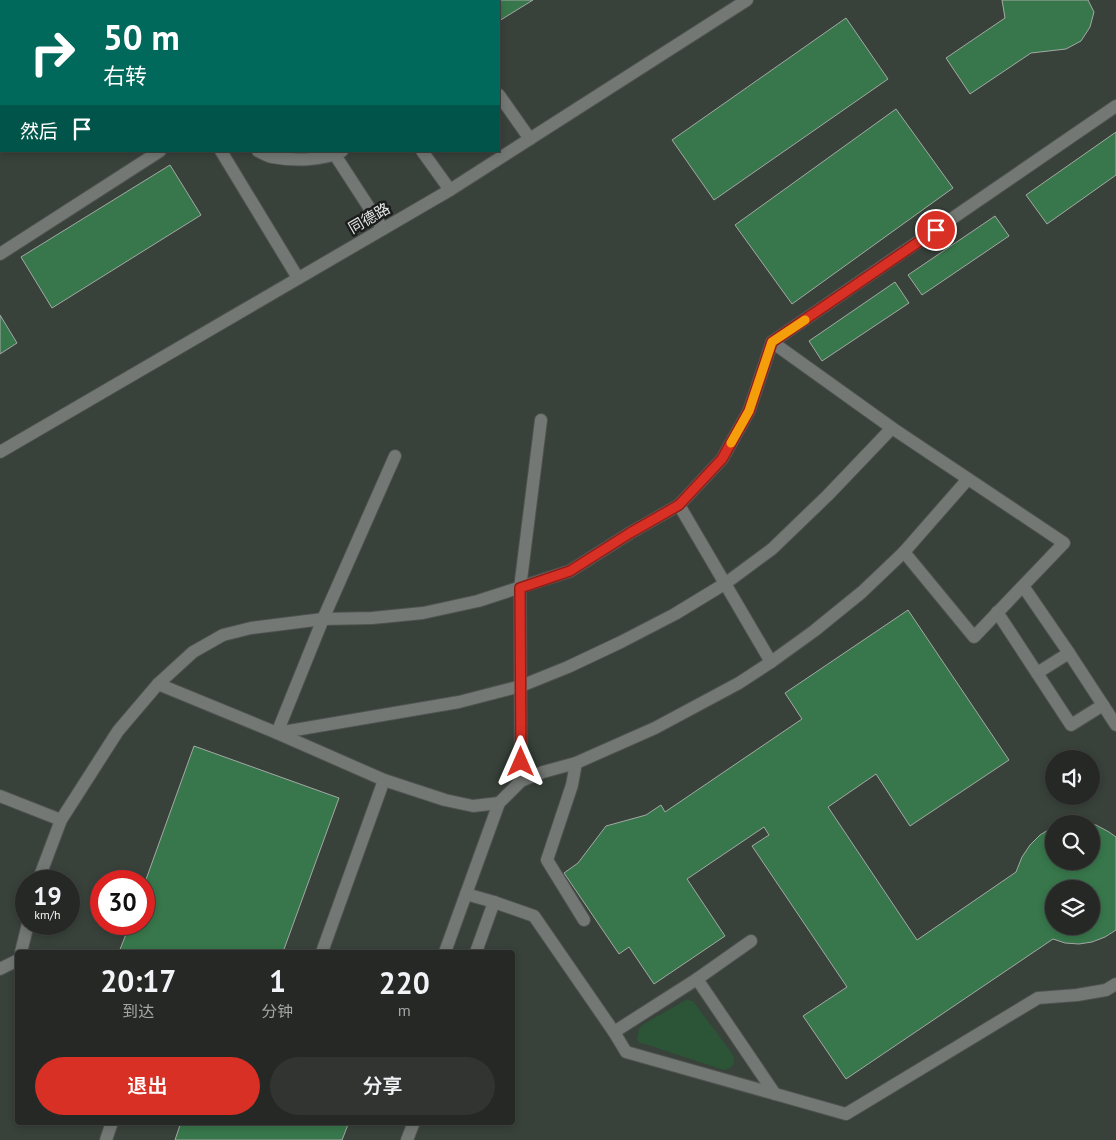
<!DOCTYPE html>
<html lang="zh">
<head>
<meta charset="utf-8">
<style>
  body { margin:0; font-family:"PT Sans","Noto Sans SC",sans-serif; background:#323432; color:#f1f3f6; height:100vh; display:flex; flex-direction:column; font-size:19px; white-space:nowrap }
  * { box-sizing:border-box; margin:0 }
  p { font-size:16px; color:#a4a6a7 }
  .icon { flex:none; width:28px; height:28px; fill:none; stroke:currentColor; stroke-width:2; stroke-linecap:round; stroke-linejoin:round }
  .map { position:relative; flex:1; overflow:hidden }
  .details { position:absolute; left:15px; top:950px; width:500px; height:175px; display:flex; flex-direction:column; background:#262826; border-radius:5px; box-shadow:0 2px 8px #0003,0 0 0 1px #424443 }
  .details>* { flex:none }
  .hud { position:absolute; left:0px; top:0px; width:500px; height:152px; box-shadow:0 2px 8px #0003,0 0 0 1px #424443; background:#00695c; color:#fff; overflow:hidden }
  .controls { position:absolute; left:1045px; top:750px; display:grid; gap:10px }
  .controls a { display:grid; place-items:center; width:55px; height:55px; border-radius:50%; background:#262826; box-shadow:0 2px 8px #0003,0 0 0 1px #424443; font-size:25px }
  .speed { position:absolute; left:15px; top:870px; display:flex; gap:10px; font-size:25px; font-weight:700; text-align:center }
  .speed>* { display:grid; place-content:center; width:65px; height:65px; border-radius:50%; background:#262826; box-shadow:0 2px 8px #0003,0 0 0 1px #424443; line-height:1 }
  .speed small { font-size:12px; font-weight:400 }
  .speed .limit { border:8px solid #d22; background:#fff; color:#111 }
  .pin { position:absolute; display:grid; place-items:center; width:42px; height:42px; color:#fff; margin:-21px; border:2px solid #fff; border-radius:50%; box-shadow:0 1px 5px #0007 }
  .me { position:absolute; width:55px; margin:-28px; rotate:0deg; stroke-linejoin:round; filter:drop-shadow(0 0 4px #0008) }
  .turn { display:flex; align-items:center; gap:18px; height:105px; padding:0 20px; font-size:22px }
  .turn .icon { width:65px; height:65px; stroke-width:2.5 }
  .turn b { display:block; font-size:35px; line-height:42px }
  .then { display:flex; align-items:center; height:48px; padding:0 20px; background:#0003; gap:10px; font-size:19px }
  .eta { display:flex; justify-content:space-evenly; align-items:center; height:85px; text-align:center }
  .eta b { font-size:30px; font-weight:600; line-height:35px }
  .action { display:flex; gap:10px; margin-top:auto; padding:10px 20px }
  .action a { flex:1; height:58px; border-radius:30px; background:#d93025; color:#fff; font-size:20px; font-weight:600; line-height:58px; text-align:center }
  .action a+a { background:#323432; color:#f1f3f6 }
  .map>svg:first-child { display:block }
  .built { fill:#38413a; fill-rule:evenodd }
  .green { fill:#2c5437 }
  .building { fill:#38774b; stroke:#a4a9a5; fill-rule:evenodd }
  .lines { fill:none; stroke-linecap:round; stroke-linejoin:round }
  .minor-casing { stroke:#4f5250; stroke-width:14 }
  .minor { stroke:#737874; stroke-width:12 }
  .route-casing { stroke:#8d1f18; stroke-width:12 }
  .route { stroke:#d93025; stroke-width:9 }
  .slow { stroke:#f59e0b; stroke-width:9 }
  .labels { text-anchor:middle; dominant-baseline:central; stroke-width:5; stroke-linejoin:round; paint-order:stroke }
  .street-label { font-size:15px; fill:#e4e7e5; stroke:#1b1d1c }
</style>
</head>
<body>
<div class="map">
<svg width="1116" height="1140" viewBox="0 0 1116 1140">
  <rect width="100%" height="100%" fill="#323633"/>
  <!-- built -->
  <path class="built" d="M0,0H1116V1140H0ZM1,1H499V151H1ZM1054,759H1091V796H1054ZM1054,824H1091V861H1054ZM26,881H69V924H26ZM101,881H144V924H101ZM1054,889H1091V926H1054ZM18,952H512V1122H18Z"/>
  <!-- green -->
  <path class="green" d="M686,1000L693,1001L731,1052C737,1062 735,1067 724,1070L645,1044L640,1043L637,1040L639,1029L642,1025Z"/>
  <!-- building -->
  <g class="building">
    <polygon points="185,0 374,0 375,1 186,1"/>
    <polygon points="486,0 533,0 499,21 499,1 487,1"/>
    <polygon points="1002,0 1088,0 1094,12 1090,27 1081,41 1066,49 1031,53 970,94 946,58 1005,18"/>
    <polygon points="846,18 888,79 714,200 672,140"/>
    <polygon points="1,72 1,142 0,143 0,73"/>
    <polygon points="896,109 953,188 792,304 735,225"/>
    <polygon points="1116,132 1116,175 1047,224 1026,195"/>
    <polygon points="170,165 201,215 52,308 21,257"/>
    <polygon points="995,216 1009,236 922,295 908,275"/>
    <polygon points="895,282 909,303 822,361 809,341"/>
    <polygon points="0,315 17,343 0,354"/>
    <path d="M908,610L1009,760L910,826L876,774L828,807L917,940L1016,872L1022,857L1030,845L1040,835L1053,827H1054V861H1091V825H1096L1109,832L1116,837V930L1105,937L1092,942L1079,944L1065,943L1053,939L846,1079L803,1016L847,987L752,846L769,835L764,827L687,879L725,936L654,984L629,947L619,954L564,873L578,863L606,826L646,815L661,805L665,812L802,719L785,693ZM1054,889H1091V926H1054Z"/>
    <polygon points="194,746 339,798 283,952 119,952 130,924 144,924 144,885"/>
    <polygon points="181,1122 349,1122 342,1140 175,1140"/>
  </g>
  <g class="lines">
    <defs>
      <g id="minor">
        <polyline points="123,0 124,1"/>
        <polyline points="430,0 431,1"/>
        <polyline points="81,1 83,0"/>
        <polyline points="0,53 1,53"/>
        <polyline points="499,95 530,139"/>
        <polyline points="221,151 298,278"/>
        <path d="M258,151C262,153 267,156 272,157C293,161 323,161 342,151"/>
        <polyline points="422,151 450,190"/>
        <polyline points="335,155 383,229"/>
        <polyline points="0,254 160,151"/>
        <polyline points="772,342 892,428 1064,543 974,637 904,552"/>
        <polyline points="0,452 450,190 747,0"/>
        <polyline points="395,456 323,619 277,733 459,702 521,686 568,667 621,642 675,614 726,583 772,549 828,495 892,428"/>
        <polyline points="679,505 771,662"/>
        <polyline points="1023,586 1069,653 1116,725"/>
        <polyline points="997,612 1071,725 1103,705"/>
        <polyline points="1037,673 1069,653"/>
        <polyline points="158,684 277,733 384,780 445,800 473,806 499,803"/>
        <polyline points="576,763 572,785 547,860 584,920"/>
        <polyline points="521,781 520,588 541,420"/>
        <polyline points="0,796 61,820"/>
        <polyline points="38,881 61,820 118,731 158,684 193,652 223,635 251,628 323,619 372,618 423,613 478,601 570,571 630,533 679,505 722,459 749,411 772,342 1116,106"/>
        <polyline points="466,894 494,902 534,916 614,1032 626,1052 846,1114 1038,998 1077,995 1106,990 1116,984"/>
        <polyline points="21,952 28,924"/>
        <polyline points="322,952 384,780"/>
        <polyline points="445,952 499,803 521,781 543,772 576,763 655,728 739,683 771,662 814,631 862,592 904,552 968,479"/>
        <polyline points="476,952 494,902"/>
        <polyline points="0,969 18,960"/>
        <polyline points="697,979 775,1094"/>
        <polyline points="614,1032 697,979 751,941"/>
        <polyline points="106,1140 112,1122"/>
        <polyline points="407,1140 414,1122"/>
      </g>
    </defs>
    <!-- minor casing -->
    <use href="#minor" class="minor-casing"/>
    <!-- minor -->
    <use href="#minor" class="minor"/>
  </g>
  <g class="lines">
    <defs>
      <polyline id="route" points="521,762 520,588 570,571 630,533 679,505 722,459 749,411 772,342 936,230"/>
    </defs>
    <!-- route casing -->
    <use href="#route" class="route-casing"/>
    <!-- route -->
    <use href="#route" class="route"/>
    <!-- slow -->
    <polyline class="slow" points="731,443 749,411 772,342 805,320"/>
  </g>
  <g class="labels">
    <!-- street labels -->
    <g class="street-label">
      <text transform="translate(369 218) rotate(-30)">同德路</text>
    </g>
  </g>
</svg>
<div class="controls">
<a><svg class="icon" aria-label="sound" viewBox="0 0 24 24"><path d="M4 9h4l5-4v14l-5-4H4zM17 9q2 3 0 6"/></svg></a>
<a><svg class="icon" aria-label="search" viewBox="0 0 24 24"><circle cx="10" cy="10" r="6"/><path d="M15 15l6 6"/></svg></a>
<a><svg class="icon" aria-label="layers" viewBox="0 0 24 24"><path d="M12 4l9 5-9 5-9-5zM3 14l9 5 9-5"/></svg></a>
</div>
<div class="speed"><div>19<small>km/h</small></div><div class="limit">30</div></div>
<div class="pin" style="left:936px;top:230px;background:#d93025"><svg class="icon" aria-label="arrive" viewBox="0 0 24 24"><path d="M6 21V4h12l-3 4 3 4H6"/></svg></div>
<svg class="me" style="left:521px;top:762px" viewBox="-20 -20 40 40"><path d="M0-17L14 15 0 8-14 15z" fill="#d93025" stroke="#fff" stroke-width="4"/></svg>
<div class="hud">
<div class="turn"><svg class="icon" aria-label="right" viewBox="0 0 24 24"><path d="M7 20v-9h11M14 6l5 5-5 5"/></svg><div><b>50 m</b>右转</div></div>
<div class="then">然后<svg class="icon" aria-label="arrive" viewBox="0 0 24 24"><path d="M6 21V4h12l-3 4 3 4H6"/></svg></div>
</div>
<section class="details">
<div class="eta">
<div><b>20:17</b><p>到达</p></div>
<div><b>1</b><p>分钟</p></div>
<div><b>220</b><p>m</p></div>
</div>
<div class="action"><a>退出</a><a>分享</a></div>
</section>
</div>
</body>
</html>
